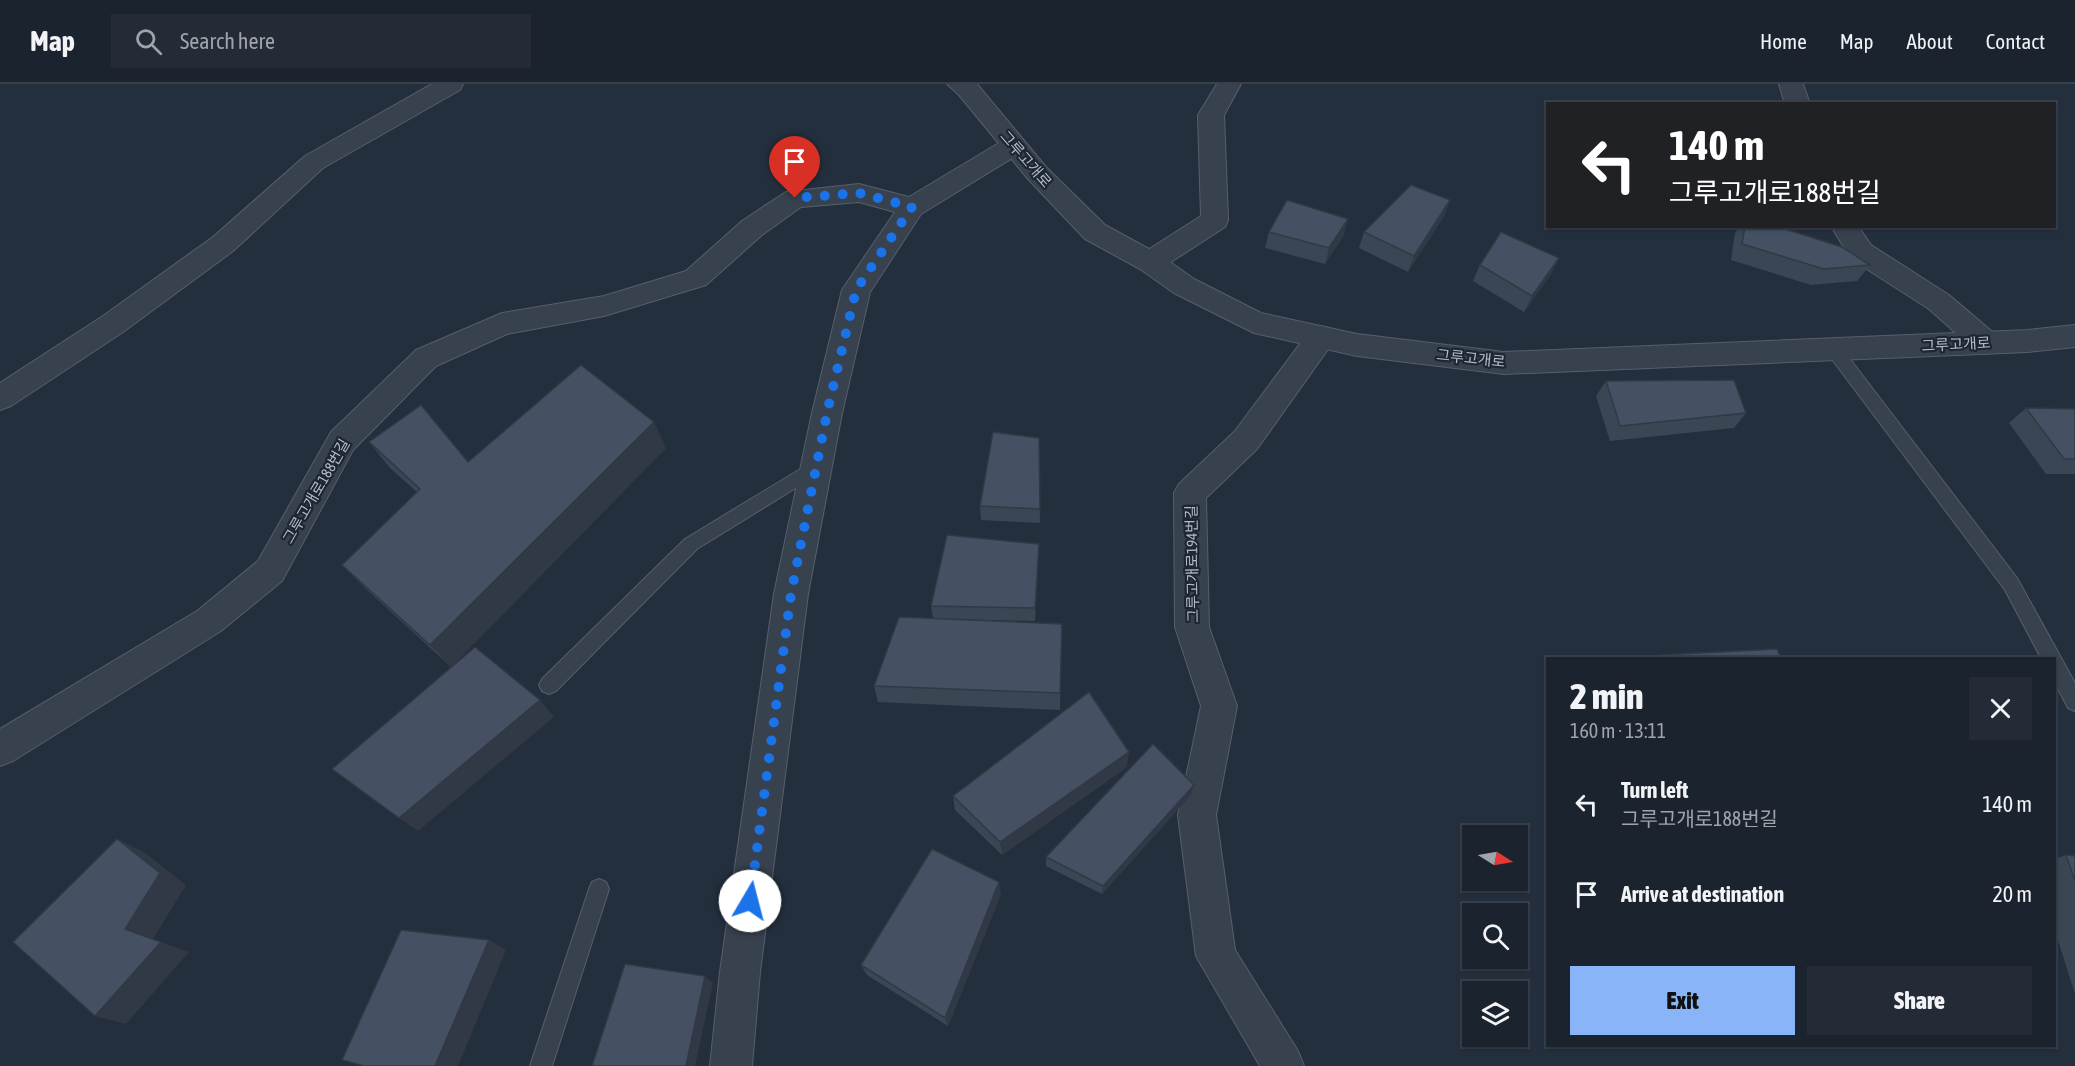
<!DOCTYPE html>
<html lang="en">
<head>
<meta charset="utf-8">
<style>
  body { margin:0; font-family:"Asap Condensed","Noto Sans KR",sans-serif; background:#242b36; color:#f1f3f6; height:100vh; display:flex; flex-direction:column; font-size:22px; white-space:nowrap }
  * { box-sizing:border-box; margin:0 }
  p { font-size:20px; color:#a0a4aa }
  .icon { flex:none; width:33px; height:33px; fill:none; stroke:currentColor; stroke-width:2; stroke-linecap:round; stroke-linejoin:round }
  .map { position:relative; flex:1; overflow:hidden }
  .sheet { position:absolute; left:1546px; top:573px; width:510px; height:390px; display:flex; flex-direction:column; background:#1b232e; border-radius:0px; box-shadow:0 2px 4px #0004,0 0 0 2px #39404a }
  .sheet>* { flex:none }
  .banner { position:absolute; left:1546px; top:18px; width:510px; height:126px; border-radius:0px; box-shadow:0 2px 4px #0004,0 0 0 2px #39404a; background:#202124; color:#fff; overflow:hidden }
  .needle { width:39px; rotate:101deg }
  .controls { position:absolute; left:1462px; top:741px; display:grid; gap:12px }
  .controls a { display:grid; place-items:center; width:66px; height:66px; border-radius:0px; background:#1b232e; box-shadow:0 2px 4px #0004,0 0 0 2px #39404a; font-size:30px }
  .pin { position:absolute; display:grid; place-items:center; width:51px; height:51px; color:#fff; margin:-62px -26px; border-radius:50% 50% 50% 0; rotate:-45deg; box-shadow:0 0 6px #0007 }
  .pin .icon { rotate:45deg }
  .me { position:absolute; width:66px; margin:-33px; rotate:8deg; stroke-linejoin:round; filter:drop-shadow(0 0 4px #0008) }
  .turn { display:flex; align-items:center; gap:21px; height:126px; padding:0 24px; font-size:27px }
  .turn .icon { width:78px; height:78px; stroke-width:2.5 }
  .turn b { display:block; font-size:42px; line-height:51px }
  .round { display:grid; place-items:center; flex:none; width:63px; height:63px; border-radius:0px; background:#242b36 }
  .overview { display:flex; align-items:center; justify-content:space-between; height:102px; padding:0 24px }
  h1 { font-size:36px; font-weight:800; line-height:45px }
  .primary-button { display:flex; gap:12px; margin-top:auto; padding:12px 24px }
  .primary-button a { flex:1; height:69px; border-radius:0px; background:#8ab4f8; color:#111; font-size:24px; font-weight:800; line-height:69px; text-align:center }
  .primary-button a+a { background:#242b36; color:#f1f3f6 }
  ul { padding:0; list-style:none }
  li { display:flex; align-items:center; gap:18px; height:90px; padding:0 24px }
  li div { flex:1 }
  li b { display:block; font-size:22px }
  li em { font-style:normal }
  header { display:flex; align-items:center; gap:36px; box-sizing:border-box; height:84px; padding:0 30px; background:#1b232e; border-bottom:2px solid #39404a }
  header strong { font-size:28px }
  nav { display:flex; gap:33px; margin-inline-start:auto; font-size:21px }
  .search { width:420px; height:54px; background:#242b36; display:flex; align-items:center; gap:15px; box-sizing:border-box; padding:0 21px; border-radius:0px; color:#a0a4aa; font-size:22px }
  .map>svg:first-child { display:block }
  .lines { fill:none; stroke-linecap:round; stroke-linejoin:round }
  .service-casing { stroke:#565f6c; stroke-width:2 }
  .minor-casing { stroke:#565f6c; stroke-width:2 }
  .tertiary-casing { stroke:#565f6c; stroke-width:2 }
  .service { fill:#38414e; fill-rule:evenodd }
  .minor { fill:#38414e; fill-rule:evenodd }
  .tertiary { fill:#38414e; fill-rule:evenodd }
  .wall { fill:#3b4654 }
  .shaded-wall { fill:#303945 }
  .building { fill:#455162; stroke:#303945; stroke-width:1.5 }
  .route { stroke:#1a73e8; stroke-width:10; stroke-dasharray:0 18 }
  .labels { text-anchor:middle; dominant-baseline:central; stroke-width:4.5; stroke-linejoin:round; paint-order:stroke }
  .street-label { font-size:15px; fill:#b4bcc9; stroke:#1d2633 }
</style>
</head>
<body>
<header>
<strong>Map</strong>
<div class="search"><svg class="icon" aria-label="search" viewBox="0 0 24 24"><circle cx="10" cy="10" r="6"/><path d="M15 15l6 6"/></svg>Search here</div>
<nav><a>Home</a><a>Map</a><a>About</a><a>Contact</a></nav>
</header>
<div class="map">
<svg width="2075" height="982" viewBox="0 0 2075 982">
  <rect width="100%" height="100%" fill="#242f3e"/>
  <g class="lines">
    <defs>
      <g id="service">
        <polygon points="1834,260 1840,262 2017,494 2075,599 2075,627 2068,624 2055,599 2055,574 2041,574 2005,506 1828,270 1826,266"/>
        <polygon points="817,375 823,377 825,382 823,387 697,465 556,607 549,610 542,607 539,601 542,595 685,455"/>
        <polygon points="599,795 606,798 609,805 552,982 530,982 589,805 592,798"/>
      </g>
      <g id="minor">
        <polygon points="432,0 463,0 460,6 323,84 233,167 123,248 11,322 0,326 0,299 103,232 213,153 305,72"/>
        <polygon points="1217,0 1241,0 1224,31 1228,136 1225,143 1160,185 1150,188 1140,185 1136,178 1140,171 1201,132 1198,31"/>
        <polygon points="1779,0 1803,0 1810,20 1785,20"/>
        <polygon points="1013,53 1022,56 1026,62 1022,68 921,130 870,208 842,329 808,510 760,888 752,982 710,982 720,888 774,510 812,329 842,206 895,128 859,118 801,123 762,151 706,201 604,232 507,250 436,282 353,366 282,497 221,547 13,677 0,682 0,645 197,527 258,477 331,348 416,266 502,229 604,212 686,187 742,137 786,108 859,100 909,113 1004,56"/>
        <polygon points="1831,142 1858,142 1871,161 1949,211 1996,251 2001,259 1996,267 1986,270 1976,267 1929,225 1851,175"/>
        <polygon points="1321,242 1331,245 1335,253 1331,261 1257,365 1206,414 1209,543 1237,622 1216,731 1235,866 1298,967 1304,982 1260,982 1196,872 1178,731 1201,622 1175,543 1174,409 1179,400 1235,347 1311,245"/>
      </g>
      <polygon id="tertiary" points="947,0 977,0 1046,83 1105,141 1160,171 1194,195 1261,229 1357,250 1504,268 2028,246 2075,241 2075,263 2028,268 1504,290 1357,272 1254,249 1174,209 1140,185 1085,155 1028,95 959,11"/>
    </defs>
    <!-- service casing -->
    <use href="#service" class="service-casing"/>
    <!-- minor casing -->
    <use href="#minor" class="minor-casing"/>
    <!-- tertiary casing -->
    <use href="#tertiary" class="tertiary-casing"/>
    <!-- service -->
    <use href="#service" class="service"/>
    <!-- minor -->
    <use href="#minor" class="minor"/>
    <!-- tertiary -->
    <use href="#tertiary" class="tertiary"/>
  </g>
  <!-- wall -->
  <g class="wall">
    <polygon points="1450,116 1444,132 1408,188 1359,164 1364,148"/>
    <polygon points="1740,142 1776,142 1870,181 1857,197 1811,201 1731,176 1735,149"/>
    <polygon points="1269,148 1344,151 1325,180 1265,164"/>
    <polygon points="1480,181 1551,190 1524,228 1473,197"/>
    <polygon points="1606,297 1746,329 1734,344 1610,357 1596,312"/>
    <polygon points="2026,324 2075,325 2075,390 2046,390 2009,339"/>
    <polygon points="1039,354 1040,439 981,436 980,422"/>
    <polygon points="369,358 468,378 666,364 451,583 365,504 342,481 417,408 390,384"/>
    <polygon points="1039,460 1035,537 942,535 1062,540 1060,626 878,618 874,602 933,534 931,522"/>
    <polygon points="1127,683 1002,771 955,726 953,712"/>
    <polygon points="1191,711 1102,810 1046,782 1046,773"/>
    <polygon points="2066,771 2075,772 2075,910 2055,847 2055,775"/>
    <polygon points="1001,810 948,942 867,891 861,881"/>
  </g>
  <!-- shaded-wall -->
  <g class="shaded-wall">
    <polygon points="1450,116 1444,132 1408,188 1414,172"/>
    <polygon points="1348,135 1344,151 1325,180 1329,164"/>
    <polygon points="1559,174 1551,190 1524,228 1532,212"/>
    <polygon points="654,338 666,364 451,583 430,561"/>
    <polygon points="1039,460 1039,474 1035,537 1035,524"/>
    <polygon points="540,616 554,633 418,747 399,734"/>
    <polygon points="1129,668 1127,683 1002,771 1000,758"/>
    <polygon points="1194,701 1191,711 1102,810 1103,802"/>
    <polygon points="117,755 144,768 186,801 153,855 125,845"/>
    <polygon points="999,798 1001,810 948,942 945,934"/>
    <polygon points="489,856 506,866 458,982 435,982"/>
    <polygon points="161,858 189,868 126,940 95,932"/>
    <polygon points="705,892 713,899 695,982 686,982"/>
  </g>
  <!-- building -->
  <g class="building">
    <polygon points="1411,101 1450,116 1414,172 1364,148"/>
    <polygon points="1287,116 1348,135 1329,164 1269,148"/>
    <polygon points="1745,142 1776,142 1842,163 1870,181 1824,185 1742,160"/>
    <polygon points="1501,148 1559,174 1532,212 1480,181"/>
    <polygon points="581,281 654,338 430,561 342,481 420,405 369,358 421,321 468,378"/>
    <polygon points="1734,296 1746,329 1620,342 1606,297"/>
    <polygon points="2026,324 2075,325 2075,375 2064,375"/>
    <polygon points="993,348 1039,354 1040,425 980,422"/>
    <polygon points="947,451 1039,460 1035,524 931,522"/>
    <polygon points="899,533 1062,540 1060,609 874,602"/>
    <polygon points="475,563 540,616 399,734 332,685"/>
    <polygon points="1777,565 1781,574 1664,574 1662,571"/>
    <polygon points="1089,608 1129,668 1000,758 953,712"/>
    <polygon points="1153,660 1194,701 1103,802 1046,773"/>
    <polygon points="117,755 160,789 125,845 161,858 95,932 13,858"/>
    <polygon points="932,765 999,798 945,934 861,881"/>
    <polygon points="2066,771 2075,772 2075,797"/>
    <polygon points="401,846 489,856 435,982 364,982 342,976"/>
    <polygon points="625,880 705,892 686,982 592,982"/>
  </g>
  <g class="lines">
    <!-- route -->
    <polyline class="route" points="750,817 791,510 827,329 856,206 912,123 859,109 795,114"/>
  </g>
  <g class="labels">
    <!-- street labels -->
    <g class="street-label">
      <text transform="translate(1026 75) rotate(49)">그루고개로</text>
      <text transform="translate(1956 260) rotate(-3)">그루고개로</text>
      <text transform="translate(1471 274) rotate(6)">그루고개로</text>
      <text transform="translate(316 407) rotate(-60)">그루고개로188번길</text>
      <text transform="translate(1192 480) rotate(-91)">그루고개로194번길</text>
    </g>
  </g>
</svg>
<div class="controls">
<a><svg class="needle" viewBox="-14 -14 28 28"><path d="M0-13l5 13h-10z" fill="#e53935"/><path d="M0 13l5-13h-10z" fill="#a0a4aa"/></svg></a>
<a><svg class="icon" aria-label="search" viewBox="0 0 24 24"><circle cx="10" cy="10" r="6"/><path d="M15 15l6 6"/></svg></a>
<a><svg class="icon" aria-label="layers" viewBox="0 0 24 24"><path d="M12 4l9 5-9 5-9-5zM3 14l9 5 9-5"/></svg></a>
</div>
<div class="pin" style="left:795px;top:114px;background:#d93025"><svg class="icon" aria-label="arrive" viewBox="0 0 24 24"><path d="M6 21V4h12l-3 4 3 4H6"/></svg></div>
<svg class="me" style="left:750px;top:817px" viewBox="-20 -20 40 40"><circle r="19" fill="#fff"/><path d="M0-13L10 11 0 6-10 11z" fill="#1a73e8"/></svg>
<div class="banner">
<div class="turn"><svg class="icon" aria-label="left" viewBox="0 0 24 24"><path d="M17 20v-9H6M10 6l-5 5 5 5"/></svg><div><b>140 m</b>그루고개로188번길</div></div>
</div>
<section class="sheet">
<div class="overview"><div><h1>2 min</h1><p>160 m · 13:11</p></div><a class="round"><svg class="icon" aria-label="close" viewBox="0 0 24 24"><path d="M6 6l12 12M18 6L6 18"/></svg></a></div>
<ul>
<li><svg class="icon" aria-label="left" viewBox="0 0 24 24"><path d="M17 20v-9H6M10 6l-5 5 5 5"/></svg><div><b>Turn left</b><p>그루고개로188번길</p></div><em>140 m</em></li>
<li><svg class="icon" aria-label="arrive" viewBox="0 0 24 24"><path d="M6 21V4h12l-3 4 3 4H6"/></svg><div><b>Arrive at destination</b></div><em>20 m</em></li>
</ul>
<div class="primary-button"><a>Exit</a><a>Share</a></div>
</section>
</div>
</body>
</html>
